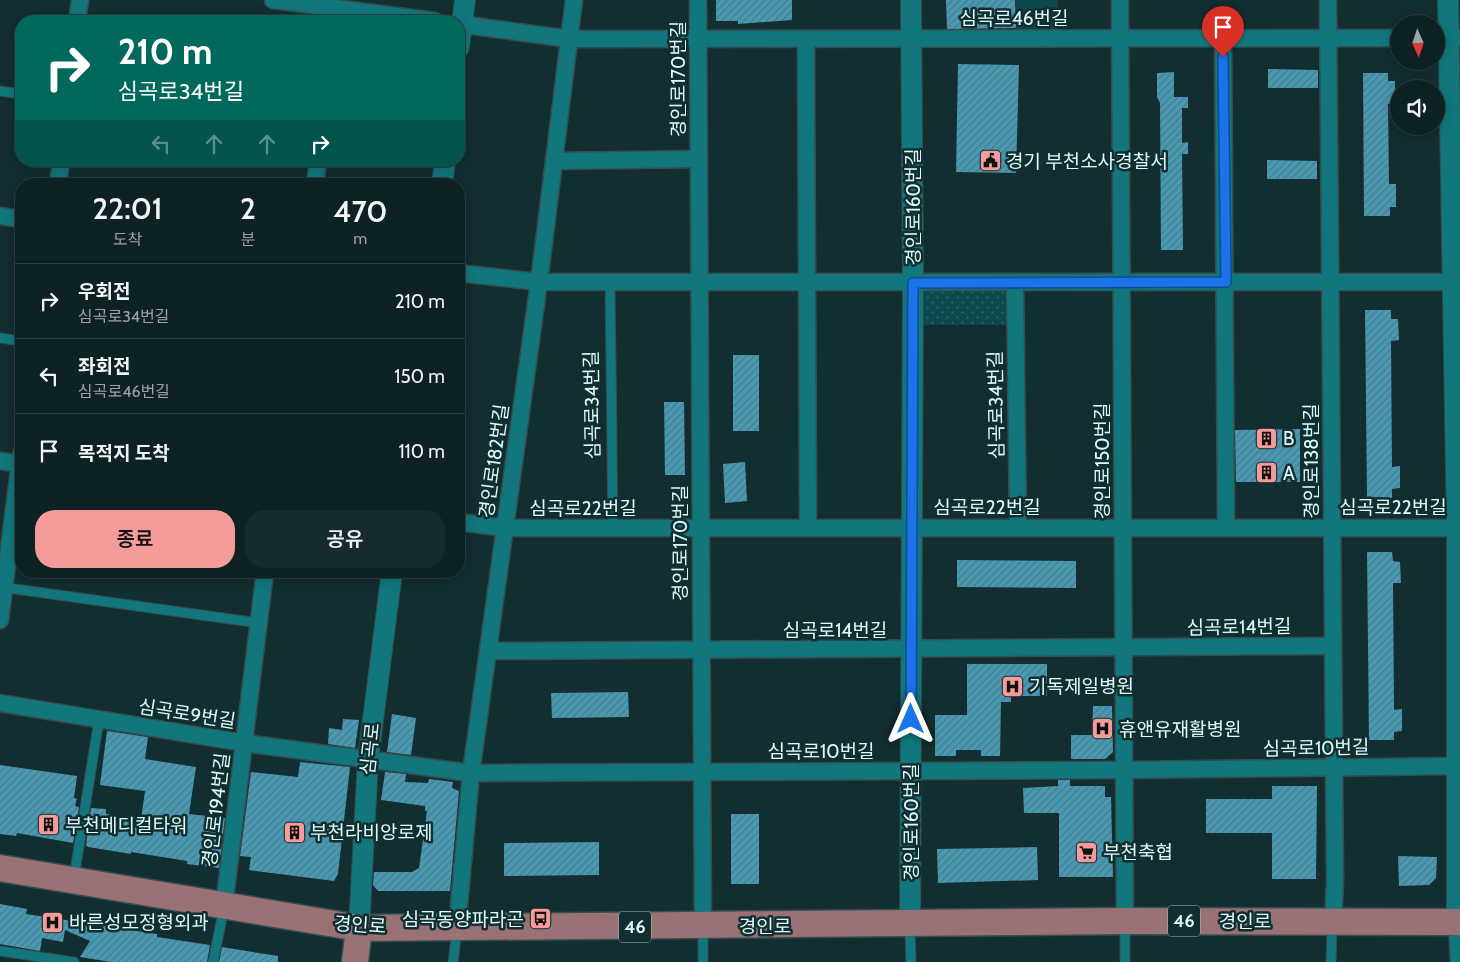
<!DOCTYPE html>
<html lang="ko">
<head>
<meta charset="utf-8">
<style>
  body { margin:0; font-family:Cabin,"Noto Sans KR",sans-serif; background:#172a2c; color:#f1f3f6; height:100vh; display:flex; flex-direction:column; font-size:19px; white-space:nowrap }
  * { box-sizing:border-box; margin:0 }
  p { font-size:16px; color:#9ba4a6 }
  .icon { flex:none; width:28px; height:28px; fill:none; stroke:currentColor; stroke-width:2; stroke-linecap:round; stroke-linejoin:round }
  .map { position:relative; flex:1; overflow:hidden }
  .details { position:absolute; left:15px; top:178px; width:450px; height:400px; display:flex; flex-direction:column; background:#0e2224; border-radius:20px; box-shadow:0 2px 12px #0003,0 0 0 1px #2e3f41 }
  .details>* { flex:none }
  .guide { position:absolute; left:15px; top:15px; width:450px; height:152px; border-radius:20px; box-shadow:0 2px 12px #0003,0 0 0 1px #2e3f41; background:#00695c; color:#fff; overflow:hidden }
  .needle { width:32px; rotate:177deg }
  .buttons { position:absolute; left:1390px; top:15px; display:grid; gap:10px }
  .buttons a { display:grid; place-items:center; width:55px; height:55px; border-radius:50%; background:#0e2224; box-shadow:0 2px 12px #0003,0 0 0 1px #2e3f41; font-size:25px }
  .pin { position:absolute; display:grid; place-items:center; width:42px; height:42px; color:#fff; margin:-51px -21px; border-radius:50% 50% 50% 0; rotate:-45deg; box-shadow:0 0 5px #0007 }
  .pin .icon { rotate:45deg }
  .me { position:absolute; width:55px; margin:-28px; rotate:0deg; stroke-linejoin:round; filter:drop-shadow(0 0 4px #0008) }
  .turn { display:flex; align-items:center; gap:18px; height:105px; padding:0 20px; font-size:22px }
  .turn .icon { width:65px; height:65px; stroke-width:2.5 }
  .turn b { display:block; font-size:35px; line-height:42px }
  .lanes { display:flex; align-items:center; height:48px; padding:0 20px; background:#0003; justify-content:center; gap:25px; direction:ltr }
  .lanes .off { opacity:.35 }
  .eta { display:flex; justify-content:space-evenly; align-items:center; height:85px; text-align:center }
  .eta b { font-size:30px; font-weight:600; line-height:35px }
  .action { display:flex; gap:10px; margin-top:auto; padding:10px 20px }
  .action a { flex:1; height:58px; border-radius:20px; background:#f59b99; color:#111; font-size:20px; font-weight:600; line-height:58px; text-align:center }
  .action a+a { background:#172a2c; color:#f1f3f6 }
  ul { padding:0; list-style:none }
  li { display:flex; align-items:center; gap:15px; height:75px; padding:0 20px; border-top:1px solid #2e3f41 }
  li div { flex:1 }
  li b { display:block; font-size:19px }
  li em { font-style:normal }
  .map>svg:first-child { display:block }
  .grass { fill:url(#grass-dots) }
  .garden { fill:#0c484c }
  .building { fill:url(#building-hatch) }
  .lines { fill:none; stroke-linecap:round; stroke-linejoin:round }
  .service-casing { stroke:#354d4f; stroke-width:11 }
  .minor-casing { stroke:#354d4f; stroke-width:19 }
  .tertiary-casing { stroke:#354d4f; stroke-width:22 }
  .primary-casing { stroke:#354d4f; stroke-width:29 }
  .service { stroke:#11777d; stroke-width:9 }
  .minor { stroke:#11777d; stroke-width:16 }
  .tertiary { stroke:#11777d; stroke-width:20 }
  .primary { stroke:#9a7175; stroke-width:26 }
  .route-casing { stroke:#114b97; stroke-width:12 }
  .route { stroke:#1a73e8; stroke-width:9 }
  .labels { text-anchor:middle; dominant-baseline:central; stroke-width:5; stroke-linejoin:round; paint-order:stroke }
  .shield { fill:#122e30; stroke:#9fbec0; stroke-width:1 }
  .shield-label { font-size:18px; font-weight:bold; fill:#dbfbfd }
  .street-label { font-size:19px; fill:#dbfbfd; stroke:#122e30 }
  .poi-label { font-size:19px; fill:#dbfbfd; stroke:#122e30; text-anchor:start }
</style>
</head>
<body>
<div class="map">
<svg width="1460" height="962" viewBox="0 0 1460 962">
  <defs>
    <pattern id="grass-dots" width="8" height="8" patternUnits="userSpaceOnUse" patternTransform="scale(1.25)"><rect width="8" height="8" fill="#0c484c"/><path d="M2 2h.1M6 6h.1" fill="none" stroke="#2f6367" stroke-width="1.8" stroke-linecap="round"/></pattern>
    <pattern id="building-hatch" width="6" height="6" patternUnits="userSpaceOnUse" patternTransform="scale(1.25)"><rect width="6" height="6" fill="#4a98b1"/><path d="M-1 1l2-2M0 6l6-6M5 7l2-2" fill="none" stroke="#477d8e"/></pattern>
  </defs>
  <rect width="100%" height="100%" fill="#122e30"/>
  <!-- grass -->
  <polygon class="grass" points="919,286 1012,287 1013,325 919,325"/>
  <!-- garden -->
  <polygon class="garden" points="1016,0 1058,0 1057,32 1016,31"/>
  <!-- building -->
  <g class="building">
    <polygon points="716,0 792,0 792,20 738,24 738,21 716,21"/>
    <polygon points="946,0 1015,0 1016,28 947,29"/>
    <polygon points="958,64 1019,65 1016,173 956,172"/>
    <polygon points="1268,69 1318,70 1318,88 1268,88"/>
    <polygon points="1174,72 1174,97 1188,97 1188,108 1182,108 1182,143 1188,142 1188,154 1182,154 1183,250 1161,250 1160,103 1157,97 1157,73"/>
    <polygon points="1363,73 1388,73 1388,81 1395,81 1395,104 1388,104 1389,184 1396,184 1396,207 1390,207 1390,216 1364,216"/>
    <polygon points="1267,160 1317,161 1317,179 1267,179"/>
    <polygon points="1365,310 1391,310 1391,319 1398,319 1399,340 1391,341 1392,467 1400,466 1400,488 1392,489 1392,498 1367,497"/>
    <rect x="733" y="355" width="26" height="76"/>
    <polygon points="664,402 684,402 685,475 665,475"/>
    <polygon points="1300,429 1300,482 1236,482 1235,430"/>
    <polygon points="745,462 747,501 725,503 723,464"/>
    <polygon points="1367,552 1392,552 1393,561 1400,562 1401,583 1393,583 1394,710 1402,709 1402,731 1394,732 1394,740 1369,740"/>
    <polygon points="957,560 1076,561 1076,588 957,587"/>
    <polygon points="967,664 1047,664 1047,696 1011,696 1011,702 1001,702 1000,756 981,756 981,750 956,750 956,756 935,756 935,715 967,715"/>
    <polygon points="628,692 629,717 552,718 551,693"/>
    <polygon points="1093,706 1112,706 1113,752 1105,759 1071,759 1071,735 1092,735"/>
    <polygon points="392,714 416,718 411,755 387,752"/>
    <polygon points="343,719 359,720 355,748 328,744 329,728 342,730"/>
    <polygon points="107,731 148,737 145,759 196,767 189,814 225,818 219,868 187,864 187,861 131,852 131,854 88,847 86,845 91,808 106,809 106,814 141,819 145,791 100,785"/>
    <polygon points="300,762 350,767 338,874 334,881 249,870 251,857 240,856 251,772 298,777"/>
    <polygon points="0,765 77,776 74,798 77,799 75,806 79,807 73,843 17,833 16,836 0,834"/>
    <polygon points="385,772 406,774 405,782 428,783 429,779 453,782 452,788 459,791 450,891 378,891 373,885 374,872 412,872 419,868 427,811 425,811 425,806 381,800"/>
    <polygon points="1058,780 1070,780 1070,786 1105,786 1105,797 1111,797 1113,877 1059,877 1059,813 1024,813 1023,788 1058,786"/>
    <polygon points="1272,786 1317,786 1316,879 1272,879 1272,833 1206,833 1206,799 1272,799"/>
    <rect x="731" y="814" width="28" height="70"/>
    <polygon points="599,842 599,875 504,876 504,843"/>
    <polygon points="1037,847 1038,880 938,883 937,849"/>
    <polygon points="1398,856 1437,857 1436,878 1429,885 1399,886"/>
    <polygon points="0,904 27,909 26,914 157,934 157,937 210,945 207,962 111,962 80,957 90,941 65,930 63,942 42,938 40,951 0,944"/>
    <polygon points="222,947 278,956 278,962 219,962"/>
  </g>
  <g class="lines">
    <defs>
      <g id="service">
        <polyline points="0,91 21,94"/>
        <polyline points="610,282 613,528"/>
        <polyline points="0,338 21,341"/>
        <polyline points="1,587 259,623"/>
        <polyline points="74,878 99,719"/>
        <polyline points="910,925 911,962"/>
        <polyline points="703,927 703,962"/>
        <polyline points="0,951 74,962"/>
        <polyline points="213,962 224,908"/>
        <polyline points="453,962 457,930"/>
        <polyline points="1125,962 1125,922"/>
        <polyline points="1331,962 1332,925"/>
      </g>
      <g id="minor">
        <polyline points="273,0 435,21"/>
        <polyline points="698,0 703,926"/>
        <polyline points="1120,0 1125,921"/>
        <polyline points="1328,0 1335,882 1333,922"/>
        <polyline points="77,21 80,0"/>
        <polyline points="459,24 569,39 1399,38"/>
        <polyline points="1223,38 1226,527"/>
        <polyline points="806,39 808,528"/>
        <polyline points="1436,39 1460,38"/>
        <polyline points="554,161 698,159"/>
        <polyline points="58,184 61,161"/>
        <polyline points="315,184 318,161"/>
        <polyline points="0,216 21,219"/>
        <polyline points="459,273 539,282 1452,282"/>
        <polyline points="1015,283 1018,527"/>
        <polyline points="0,461 21,464"/>
        <polyline points="459,522 505,528 1460,528"/>
        <polyline points="0,620 21,454"/>
        <polyline points="488,651 1332,646"/>
        <polyline points="0,703 244,743 471,773 1124,770 1455,766"/>
        <polyline points="224,906 265,571"/>
        <polyline points="1457,922 1459,962"/>
        <polyline points="457,928 471,773 539,282 574,0"/>
      </g>
      <g id="tertiary">
        <polyline points="1448,0 1457,528 1457,922"/>
        <polyline points="459,47 465,0"/>
        <polyline points="442,184 445,161"/>
        <polyline points="910,925 913,283 911,0"/>
        <polyline points="359,928 368,759 392,571"/>
      </g>
      <g id="primary">
        <polyline points="0,868 359,928 1125,921 1460,922"/>
        <polyline points="355,962 359,928"/>
      </g>
    </defs>
    <!-- service casing -->
    <use href="#service" class="service-casing"/>
    <!-- minor casing -->
    <use href="#minor" class="minor-casing"/>
    <!-- tertiary casing -->
    <use href="#tertiary" class="tertiary-casing"/>
    <!-- primary casing -->
    <use href="#primary" class="primary-casing"/>
    <!-- service -->
    <use href="#service" class="service"/>
    <!-- minor -->
    <use href="#minor" class="minor"/>
    <!-- tertiary -->
    <use href="#tertiary" class="tertiary"/>
    <!-- primary -->
    <use href="#primary" class="primary"/>
  </g>
  <g class="lines">
    <defs>
      <polyline id="route" points="911,719 913,283 1226,282 1223,57"/>
    </defs>
    <!-- route casing -->
    <use href="#route" class="route-casing"/>
    <!-- route -->
    <use href="#route" class="route"/>
  </g>
  <!-- icons -->
  <defs>
    <symbol id="civic-square" viewBox="-11 -11 22 22"><rect x="-9" y="-9" width="18" height="18" rx="4" fill="#f59b99" stroke="#122e30"/><path d="M-.6-6.5H3V-4.5H.6V-3L4-1V1h2V6H-6V1h2V-1L-.6-3ZM-1.2 2.5V6h2.4V2.5Z" fill="#111"/></symbol>
    <symbol id="building-square" viewBox="-11 -11 22 22"><rect x="-9" y="-9" width="18" height="18" rx="4" fill="#f59b99" stroke="#122e30"/><path d="M-4-6H4V6H1V3H-1V6H-4ZM-2.5-4.3h1.7v1.8h-1.7ZM.8-4.3h1.7v1.8H.8ZM-2.5-1h1.7V.8h-1.7ZM.8-1h1.7V.8H.8Z" fill="#111"/></symbol>
    <symbol id="hospital-square" viewBox="-11 -11 22 22"><rect x="-9" y="-9" width="18" height="18" rx="4" fill="#f59b99" stroke="#122e30"/><path d="M-5-5h3v3.5h4V-5h3V5h-3V1.5h-4V5h-3Z" fill="#111"/></symbol>
    <symbol id="supermarket-square" viewBox="-11 -11 22 22"><rect x="-9" y="-9" width="18" height="18" rx="4" fill="#f59b99" stroke="#122e30"/><path d="M-6-5.5h2.5l.6 2H6L4.5 2H-2.5L-4.4-4H-6ZM-1.5 3.2a1.3 1.3 0 1 0 .1 0ZM3 3.2a1.3 1.3 0 1 0 .1 0Z" fill="#111"/></symbol>
    <symbol id="bus-square" viewBox="-11 -11 22 22"><rect x="-9" y="-9" width="18" height="18" rx="4" fill="#f59b99" stroke="#122e30"/><path d="M-5-6H5V4H4V6H2V4H-2V6H-4V4H-5ZM-3.5-4V0h7V-4ZM-3.5 1.2v1.5H-2V1.2ZM2 1.2v1.5H3.5V1.2Z" fill="#111"/></symbol>
  </defs>
  <g fill-rule="evenodd">
    <use href="#civic-square" x="978" y="148" width="25" height="25"/>
    <use href="#building-square" x="1254" y="426" width="25" height="25"/>
    <use href="#building-square" x="1254" y="460" width="25" height="25"/>
    <use href="#hospital-square" x="1000" y="674" width="25" height="25"/>
    <use href="#hospital-square" x="1090" y="716" width="25" height="25"/>
    <use href="#building-square" x="36" y="812" width="25" height="25"/>
    <use href="#building-square" x="282" y="820" width="25" height="25"/>
    <use href="#supermarket-square" x="1074" y="840" width="25" height="25"/>
    <use href="#bus-square" x="528" y="906" width="25" height="25"/>
    <use href="#hospital-square" x="40" y="910" width="25" height="25"/>
  </g>
  <g class="labels">
    <!-- shield labels -->
    <g class="shield">
      <rect x="1168" y="905.5" width="32" height="31" rx="4"/>
      <rect x="619" y="911.5" width="32" height="31" rx="4"/>
    </g>
    <g class="shield-label">
      <text x="1184" y="921">46</text>
      <text x="635" y="927">46</text>
    </g>
    <!-- street labels -->
    <g class="street-label">
      <text x="1014" y="18">심곡로46번길</text>
      <text transform="translate(678 79) rotate(-90)">경인로170번길</text>
      <text transform="translate(913 207) rotate(-90)">경인로160번길</text>
      <text transform="translate(592 405) rotate(-91)">심곡로34번길</text>
      <text transform="translate(996 405) rotate(-91)">심곡로34번길</text>
      <text transform="translate(494 461) rotate(-82)">경인로182번길</text>
      <text transform="translate(1102 461) rotate(-90)">경인로150번길</text>
      <text transform="translate(1311 461) rotate(-90)">경인로138번길</text>
      <text x="987" y="507">심곡로22번길</text>
      <text x="1393" y="507">심곡로22번길</text>
      <text x="583" y="508">심곡로22번길</text>
      <text transform="translate(680 543) rotate(-90)">경인로170번길</text>
      <text transform="translate(1239 627) rotate(-1)">심곡로14번길</text>
      <text x="835" y="630">심곡로14번길</text>
      <text transform="translate(187 714) rotate(9)">심곡로9번길</text>
      <text transform="translate(1316 748) rotate(-1)">심곡로10번길</text>
      <text transform="translate(370 749) rotate(-84)">심곡로</text>
      <text x="821" y="751">심곡로10번길</text>
      <text transform="translate(216 810) rotate(-83)">경인로194번길</text>
      <text transform="translate(911 822) rotate(-90)">경인로160번길</text>
      <text x="1245" y="921">경인로</text>
      <text transform="translate(360 925) rotate(4)">경인로</text>
      <text x="765" y="926">경인로</text>
    </g>
    <!-- poi labels -->
    <g class="poi-label">
      <text x="1006" y="161">경기 부천소사경찰서</text>
      <text x="1283" y="438">B</text>
      <text x="1283" y="473">A</text>
      <text x="1029" y="686">기독제일병원</text>
      <text x="1119" y="729">휴앤유재활병원</text>
      <text x="65" y="825">부천메디컬타워</text>
      <text x="310" y="832">부천라비앙로제</text>
      <text x="1103" y="852">부천축협</text>
      <text x="524" y="919" text-anchor="end">심곡동양파라곤</text>
      <text x="69" y="922">바른성모정형외과</text>
    </g>
  </g>
</svg>
<div class="buttons">
<a><svg class="needle" viewBox="-14 -14 28 28"><path d="M0-13l5 13h-10z" fill="#e53935"/><path d="M0 13l5-13h-10z" fill="#9ba4a6"/></svg></a>
<a><svg class="icon" aria-label="sound" viewBox="0 0 24 24"><path d="M4 9h4l5-4v14l-5-4H4zM17 9q2 3 0 6"/></svg></a>
</div>
<div class="pin" style="left:1223px;top:57px;background:#d93025"><svg class="icon" aria-label="arrive" viewBox="0 0 24 24"><path d="M6 21V4h12l-3 4 3 4H6"/></svg></div>
<svg class="me" style="left:911px;top:719px" viewBox="-20 -20 40 40"><path d="M0-17L14 15 0 8-14 15z" fill="#1a73e8" stroke="#fff" stroke-width="4"/></svg>
<div class="guide">
<div class="turn"><svg class="icon" aria-label="right" viewBox="0 0 24 24"><path d="M7 20v-9h11M14 6l5 5-5 5"/></svg><div><b>210 m</b>심곡로34번길</div></div>
<div class="lanes"><svg class="icon off" aria-label="left" viewBox="0 0 24 24"><path d="M17 20v-9H6M10 6l-5 5 5 5"/></svg><svg class="icon off" aria-label="ahead" viewBox="0 0 24 24"><path d="M12 20V5M6 11l6-6 6 6"/></svg><svg class="icon off" aria-label="ahead" viewBox="0 0 24 24"><path d="M12 20V5M6 11l6-6 6 6"/></svg><svg class="icon" aria-label="right" viewBox="0 0 24 24"><path d="M7 20v-9h11M14 6l5 5-5 5"/></svg></div>
</div>
<section class="details">
<div class="eta">
<div><b>22:01</b><p>도착</p></div>
<div><b>2</b><p>분</p></div>
<div><b>470</b><p>m</p></div>
</div>
<ul>
<li><svg class="icon" aria-label="right" viewBox="0 0 24 24"><path d="M7 20v-9h11M14 6l5 5-5 5"/></svg><div><b>우회전</b><p>심곡로34번길</p></div><em>210 m</em></li>
<li><svg class="icon" aria-label="left" viewBox="0 0 24 24"><path d="M17 20v-9H6M10 6l-5 5 5 5"/></svg><div><b>좌회전</b><p>심곡로46번길</p></div><em>150 m</em></li>
<li><svg class="icon" aria-label="arrive" viewBox="0 0 24 24"><path d="M6 21V4h12l-3 4 3 4H6"/></svg><div><b>목적지 도착</b></div><em>110 m</em></li>
</ul>
<div class="action"><a>종료</a><a>공유</a></div>
</section>
</div>
</body>
</html>
